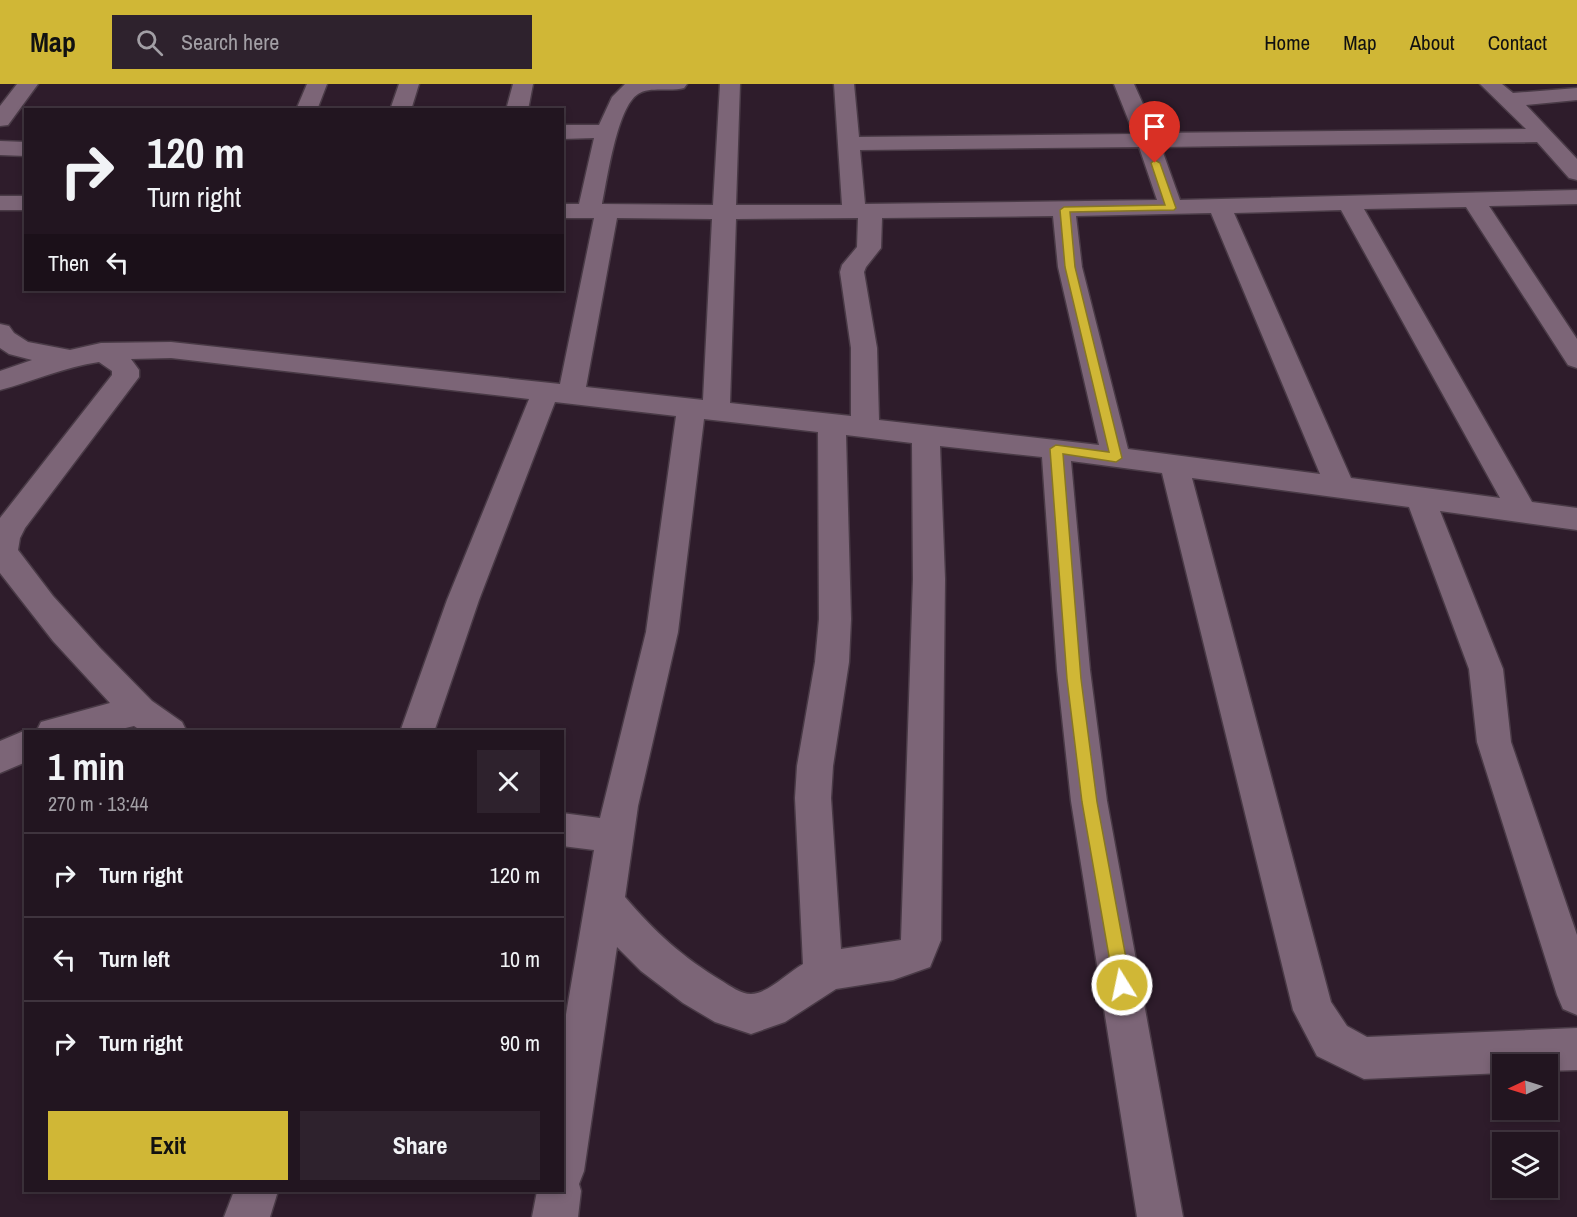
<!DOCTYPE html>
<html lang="en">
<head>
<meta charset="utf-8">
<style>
  body { margin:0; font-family:"Archivo Narrow",sans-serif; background:#2e222d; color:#f1f3f6; height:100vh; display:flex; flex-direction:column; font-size:22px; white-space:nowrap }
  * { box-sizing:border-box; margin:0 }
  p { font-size:20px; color:#a29fa5 }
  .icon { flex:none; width:33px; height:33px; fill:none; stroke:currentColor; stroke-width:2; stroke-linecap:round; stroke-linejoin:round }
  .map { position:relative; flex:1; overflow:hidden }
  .panel { position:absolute; left:24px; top:646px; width:540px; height:462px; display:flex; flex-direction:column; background:#221520; border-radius:0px; box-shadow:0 3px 9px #0003,0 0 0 2px #3f343e }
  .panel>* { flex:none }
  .top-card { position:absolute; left:24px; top:24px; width:540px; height:183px; border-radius:0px; box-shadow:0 3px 9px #0003,0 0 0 2px #3f343e; background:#221520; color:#f1f3f6; overflow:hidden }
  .needle { width:39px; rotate:266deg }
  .fabs { position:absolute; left:1492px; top:970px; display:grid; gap:12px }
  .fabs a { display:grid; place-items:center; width:66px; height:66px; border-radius:0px; background:#221520; box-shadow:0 3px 9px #0003,0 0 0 2px #3f343e; font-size:30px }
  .pin { position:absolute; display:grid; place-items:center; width:51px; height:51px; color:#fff; margin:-62px -26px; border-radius:50% 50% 50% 0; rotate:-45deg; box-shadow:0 0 6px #0007 }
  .pin .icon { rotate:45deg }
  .me { position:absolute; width:66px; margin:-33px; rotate:350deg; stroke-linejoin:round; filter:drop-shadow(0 0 4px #0008) }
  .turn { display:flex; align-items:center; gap:21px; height:126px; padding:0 24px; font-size:27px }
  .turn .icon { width:78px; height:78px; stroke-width:2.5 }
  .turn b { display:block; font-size:42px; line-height:51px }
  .then { display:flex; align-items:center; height:57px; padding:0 24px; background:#0003; gap:12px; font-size:22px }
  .round { display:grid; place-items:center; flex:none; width:63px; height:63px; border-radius:0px; background:#2e222d }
  .overview { display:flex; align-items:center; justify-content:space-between; height:102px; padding:0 24px }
  h1 { font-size:36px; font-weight:800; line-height:45px }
  .action { display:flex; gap:12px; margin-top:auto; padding:12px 24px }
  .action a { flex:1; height:69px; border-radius:0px; background:#d0b736; color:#111; font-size:24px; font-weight:800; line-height:69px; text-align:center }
  .action a+a { background:#2e222d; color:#f1f3f6 }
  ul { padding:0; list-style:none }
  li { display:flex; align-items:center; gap:18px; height:84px; padding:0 24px; border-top:2px solid #3f343e }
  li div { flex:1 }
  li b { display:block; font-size:22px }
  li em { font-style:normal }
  header { display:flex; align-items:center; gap:36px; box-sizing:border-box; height:84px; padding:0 30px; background:#d0b736; color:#111 }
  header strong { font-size:28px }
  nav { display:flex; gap:33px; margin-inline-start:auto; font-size:21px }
  .search { width:420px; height:54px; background:#2e222d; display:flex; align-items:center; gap:15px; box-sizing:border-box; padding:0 21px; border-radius:0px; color:#a29fa5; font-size:22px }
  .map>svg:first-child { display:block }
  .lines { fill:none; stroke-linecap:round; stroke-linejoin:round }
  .minor-casing { stroke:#493a46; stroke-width:3 }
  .minor { fill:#7c6577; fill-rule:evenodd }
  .route { fill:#d0b736; stroke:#877723; stroke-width:1.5 }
</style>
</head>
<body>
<header>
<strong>Map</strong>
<div class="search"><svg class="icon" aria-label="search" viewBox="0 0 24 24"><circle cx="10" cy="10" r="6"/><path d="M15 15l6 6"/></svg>Search here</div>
<nav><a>Home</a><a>Map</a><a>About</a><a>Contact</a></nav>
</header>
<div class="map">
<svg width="1577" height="1133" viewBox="0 0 1577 1133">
  <rect width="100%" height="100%" fill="#2e1c2b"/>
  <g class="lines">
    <defs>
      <g id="minor">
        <polygon points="17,0 38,0 8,41 0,42 0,22"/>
        <polygon points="307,0 327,0 317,26 296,26"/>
        <polygon points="399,0 419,0 411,26 390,26"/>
        <polygon points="513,0 533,0 528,26 506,26"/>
        <path d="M625,0H687L684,4C671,8 650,2 638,10C617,23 607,96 602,120L713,121L720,0H740L736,121H842L834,0H854L859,53L1134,50L1114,0H1134L1156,49L1526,45L1480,0H1502L1513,9L1577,4V16L1526,21L1577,75V96L1569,94L1537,58L1161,63L1180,116L1577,106V120L1489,122L1577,255V284L1568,281L1466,123L1364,125L1532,418L1577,424V446L1440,427L1503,585L1511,658L1577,851V931L1563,925L1557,911L1477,658L1469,585L1409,423L1192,394L1331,918L1347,942L1367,953L1577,944V986L1548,987V981H1503V989L1364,995L1317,972L1293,926L1162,389L1071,377L1090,586L1107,717L1183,1133H1137L1071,717L1057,586L1042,373L940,362L945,495L941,856L930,883L893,896L836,905L785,938L751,950L715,938L683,919L641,887L617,863L584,1087L579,1100L581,1107L578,1133H532L537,1107H562V954L594,766L562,762V729L600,734L646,548L676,332L555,318L479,516L434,648H400L447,516L529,315L171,274L131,275L139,286V293L25,444L20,454L18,466L53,512L100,564L152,617L182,638L187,648H143L134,642L109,648H36L41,638L110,619L53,557L0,489V434L112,291V287L99,278C64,283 34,297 0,306V287L32,276L9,270L0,264V240L9,242L14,249L28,258L70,266L101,259L171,258L560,300L594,134H562V120H579L594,54L562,55V41H599L612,13ZM1139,63L1157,116L865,120L860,66ZM1341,126L1500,414L1351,394L1234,129ZM1211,129L1320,390L1128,365L1082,183L1076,132ZM1053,132L1058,183L1099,361L879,336L877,264L864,188L866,183L881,164L882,134ZM617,134L712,135L703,316L586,303ZM858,134L857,163L842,181L840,188L851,264V332L730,319L736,135ZM704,335L818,348L819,535L815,578L797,682L795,714L803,880C787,889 769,909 751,910C741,910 730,902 722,897C682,873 655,848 625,813L638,722L678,548ZM846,351L912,359L913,495L901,856L841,865L831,714L833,682L849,578L851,535Z"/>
        <polygon points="0,57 26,58 26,72 0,71"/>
        <rect x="0" y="112" width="26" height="14"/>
        <polygon points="26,646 31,648 26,648 26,678 0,689 0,657"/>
        <polygon points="234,1107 278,1107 270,1133 224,1133"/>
      </g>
    </defs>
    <!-- minor casing -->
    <use href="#minor" class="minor-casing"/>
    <!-- minor -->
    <use href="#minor" class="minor"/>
  </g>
  <!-- route -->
  <polygon class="route" points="1155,76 1160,79 1176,124 1174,126 1070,128 1075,183 1122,374 1116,378 1063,370 1081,595 1097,718 1131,901 1128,906 1122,909 1116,906 1114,901 1082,718 1067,595 1050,365 1056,361 1109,368 1065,183 1060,126 1064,123 1165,121 1151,79"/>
</svg>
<div class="fabs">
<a><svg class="needle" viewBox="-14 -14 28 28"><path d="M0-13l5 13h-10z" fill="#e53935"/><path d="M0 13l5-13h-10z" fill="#a29fa5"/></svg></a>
<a><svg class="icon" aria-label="layers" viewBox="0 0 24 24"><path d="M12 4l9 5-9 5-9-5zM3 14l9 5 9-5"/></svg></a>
</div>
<div class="pin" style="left:1155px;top:79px;background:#d93025"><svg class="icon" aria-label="arrive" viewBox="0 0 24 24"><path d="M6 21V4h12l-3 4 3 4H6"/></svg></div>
<svg class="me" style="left:1122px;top:901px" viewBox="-20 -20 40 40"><circle r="17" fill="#d0b736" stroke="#fff" stroke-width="3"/><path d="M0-11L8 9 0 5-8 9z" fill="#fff"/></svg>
<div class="top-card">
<div class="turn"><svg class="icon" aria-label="right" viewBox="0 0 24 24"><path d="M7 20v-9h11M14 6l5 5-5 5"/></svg><div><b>120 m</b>Turn right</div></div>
<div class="then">Then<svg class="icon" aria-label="left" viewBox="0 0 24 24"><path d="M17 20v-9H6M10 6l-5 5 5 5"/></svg></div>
</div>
<section class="panel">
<div class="overview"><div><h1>1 min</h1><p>270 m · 13:44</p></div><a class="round"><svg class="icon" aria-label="close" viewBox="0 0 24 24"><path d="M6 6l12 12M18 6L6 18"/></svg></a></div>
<ul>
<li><svg class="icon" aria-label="right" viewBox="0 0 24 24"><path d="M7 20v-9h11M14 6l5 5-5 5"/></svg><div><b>Turn right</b></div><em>120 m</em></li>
<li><svg class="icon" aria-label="left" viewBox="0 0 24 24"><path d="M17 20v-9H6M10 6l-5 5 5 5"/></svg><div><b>Turn left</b></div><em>10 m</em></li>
<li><svg class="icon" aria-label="right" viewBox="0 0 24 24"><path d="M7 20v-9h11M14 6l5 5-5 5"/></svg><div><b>Turn right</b></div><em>90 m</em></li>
</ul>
<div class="action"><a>Exit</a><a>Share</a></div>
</section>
</div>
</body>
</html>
